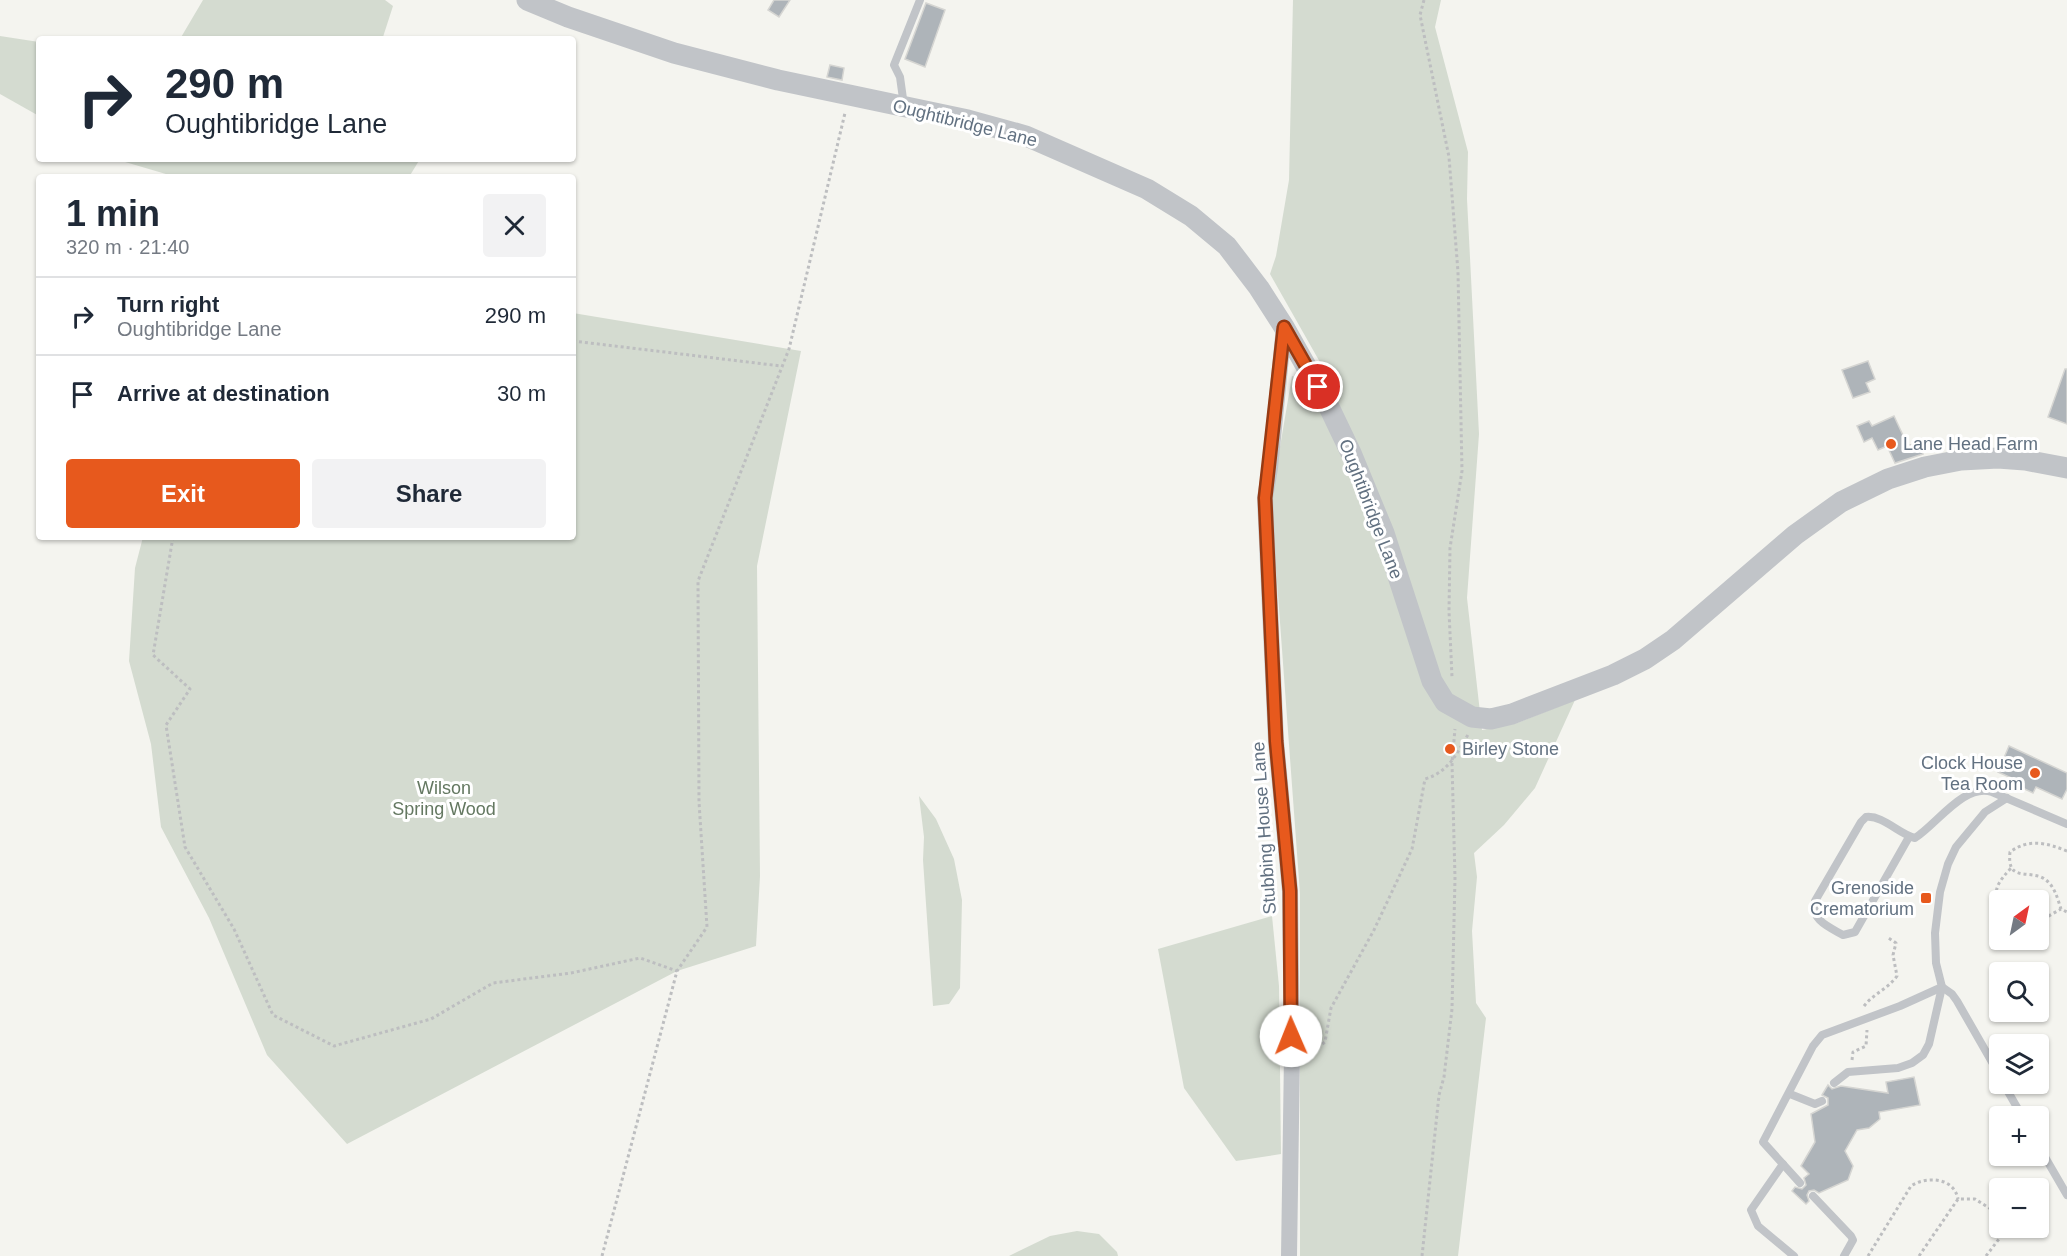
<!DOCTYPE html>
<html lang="en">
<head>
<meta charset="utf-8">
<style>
  body { margin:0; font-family:Helvetica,sans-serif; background:#f2f2f3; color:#1f2937; height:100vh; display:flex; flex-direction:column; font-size:22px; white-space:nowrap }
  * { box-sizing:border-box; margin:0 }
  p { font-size:20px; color:#747a83 }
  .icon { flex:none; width:33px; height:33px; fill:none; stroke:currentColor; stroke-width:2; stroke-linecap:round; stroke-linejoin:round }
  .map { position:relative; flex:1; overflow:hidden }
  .details { position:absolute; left:36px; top:174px; width:540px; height:366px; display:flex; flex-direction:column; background:#fff; border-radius:6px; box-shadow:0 2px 4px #0004 }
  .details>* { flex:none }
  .hud { position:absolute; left:36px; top:36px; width:540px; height:126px; border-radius:6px; box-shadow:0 2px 4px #0004; background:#fff; color:#1f2937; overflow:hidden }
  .needle { width:39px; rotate:33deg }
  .controls { position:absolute; left:1989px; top:890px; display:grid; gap:12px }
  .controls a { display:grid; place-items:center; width:60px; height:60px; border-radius:6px; background:#fff; box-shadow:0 2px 4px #0004; font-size:30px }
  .pin { position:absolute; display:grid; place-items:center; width:51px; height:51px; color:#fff; margin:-26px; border:3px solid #fff; border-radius:50%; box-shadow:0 2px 6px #0007 }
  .me { position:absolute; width:66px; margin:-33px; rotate:359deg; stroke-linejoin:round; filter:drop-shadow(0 0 4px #0008) }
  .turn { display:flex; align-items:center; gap:21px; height:126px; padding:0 30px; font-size:27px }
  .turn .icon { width:78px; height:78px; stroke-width:2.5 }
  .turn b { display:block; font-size:42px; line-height:51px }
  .round { display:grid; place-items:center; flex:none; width:63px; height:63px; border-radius:6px; background:#f2f2f3 }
  .headline { display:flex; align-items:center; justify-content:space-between; height:102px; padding:0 30px }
  h1 { font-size:36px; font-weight:700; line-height:45px }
  .action { display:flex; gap:12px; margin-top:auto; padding:12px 30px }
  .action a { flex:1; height:69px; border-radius:6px; background:#e7591d; color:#fff; font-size:24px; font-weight:700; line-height:69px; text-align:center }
  .action a+a { background:#f2f2f3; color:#1f2937 }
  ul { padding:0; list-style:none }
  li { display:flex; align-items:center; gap:18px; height:78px; padding:0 30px; border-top:2px solid #e0e1e3 }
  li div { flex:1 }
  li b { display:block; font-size:22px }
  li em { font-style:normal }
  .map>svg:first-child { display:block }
  .green { fill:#d4dbd0 }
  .building { fill:#aeb4b9; stroke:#d5d5d2; stroke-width:1.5 }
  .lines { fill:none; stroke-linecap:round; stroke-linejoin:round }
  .path { stroke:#bdbec0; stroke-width:3; stroke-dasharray:3 3; stroke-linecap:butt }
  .service { stroke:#c1c4c8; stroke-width:8 }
  .minor { stroke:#c1c4c8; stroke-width:16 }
  .tertiary { stroke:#c1c4c8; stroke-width:21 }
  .route-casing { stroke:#963a13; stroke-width:15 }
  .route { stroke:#e7591d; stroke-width:10 }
  .poi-dot { fill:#e7591d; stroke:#fff; stroke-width:2 }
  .labels { text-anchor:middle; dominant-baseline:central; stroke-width:6; stroke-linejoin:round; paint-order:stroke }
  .street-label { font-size:18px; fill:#627181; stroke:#fff }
  .poi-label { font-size:18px; fill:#627181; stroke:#fff; text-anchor:start }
  .park-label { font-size:18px; fill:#647861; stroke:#fff }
</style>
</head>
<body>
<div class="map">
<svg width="2067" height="1256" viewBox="0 0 2067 1256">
  <rect width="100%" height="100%" fill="#f4f4ef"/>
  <!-- green -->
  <g class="green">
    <polygon points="203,0 385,0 393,6 383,37 386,39 180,39"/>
    <polygon points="1293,0 1441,0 1435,27 1468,152 1467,199 1479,434 1467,598 1482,730 1517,723 1575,700 1535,788 1504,825 1474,853 1477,877 1472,931 1476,1003 1486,1018 1458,1256 1300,1256 1300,894 1271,500 1292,376 1338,394 1270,274 1276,256 1289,180"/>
    <polygon points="0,36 39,42 39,116 0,94"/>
    <polygon points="115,159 420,159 409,177 176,177"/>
    <polygon points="573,313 801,351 757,566 760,876 756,946 677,971 347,1144 267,1055 209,918 161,827 151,744 129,661 135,568 143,537 573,537"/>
    <polygon points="919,796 936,819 954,859 962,900 960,988 949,1004 933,1006 923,860 924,837"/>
    <polygon points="1272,916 1279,986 1281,1154 1236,1161 1184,1088 1158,949"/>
    <polygon points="1077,1231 1099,1234 1117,1252 1118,1256 1009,1256 1050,1236"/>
  </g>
  <!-- building -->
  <g class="building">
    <polygon points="774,0 790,0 779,17 768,10"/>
    <polygon points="926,3 945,10 925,67 905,59"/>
    <polygon points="830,65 844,68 842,80 827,77"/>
    <polygon points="1868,361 1875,379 1866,383 1870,392 1853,398 1842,370"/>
    <polygon points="2065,369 2067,369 2067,424 2048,417"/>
    <polygon points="1894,416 1908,446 1917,442 1923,454 1895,463 1887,446 1878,450 1872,438 1864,442 1857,426 1869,421 1872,426"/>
    <polygon points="2009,746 2067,773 2067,789 2062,799 2036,787 2033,793 2012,783 2014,779 1998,772"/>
    <polygon points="1914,1077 1920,1105 1879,1112 1880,1119 1869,1128 1857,1130 1845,1151 1853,1166 1848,1180 1819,1193 1814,1190 1809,1191 1807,1195 1809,1201 1806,1204 1792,1191 1795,1187 1802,1189 1806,1185 1804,1178 1809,1174 1801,1166 1815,1142 1811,1114 1828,1105 1828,1098 1822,1095 1828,1085 1832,1089 1841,1086 1888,1093 1886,1082"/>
  </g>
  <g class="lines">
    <!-- path -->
    <g class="path">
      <polyline points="1424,0 1420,15 1449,157 1458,272 1462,471 1450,548 1449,611 1452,677"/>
      <polyline points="573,341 781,366"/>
      <polyline points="173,537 153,655 190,689 166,725 185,847 234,929 273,1015 334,1046 431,1019 493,983 571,973 640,958 677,971"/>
      <path d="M2067,851C2047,843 2029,838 2010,852C2007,880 2024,871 2041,877C2054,883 2057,897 2061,909L2067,912"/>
      <path d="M2000,908C1991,890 1999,881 2012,867"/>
      <polyline points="2038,922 2061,909"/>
      <path d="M1864,1006C1873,994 1888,989 1897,976L1893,955L1896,943L1887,937"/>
      <path d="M1308,1055L1325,1042L1331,1008L1374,930L1412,849L1425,779C1449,772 1457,753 1469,733"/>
      <polyline points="1852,1060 1853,1052 1866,1046 1867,1030"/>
      <polyline points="602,1256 677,971 707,927 699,802 698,581 789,349 845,113"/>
      <polyline points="1422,1256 1439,1095 1444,1077 1452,1009 1455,878 1452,763 1455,729"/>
      <path d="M1868,1256L1911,1186C1926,1176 1954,1177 1958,1199"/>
      <polyline points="1919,1256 1958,1199 1975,1199 1997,1213 2000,1220"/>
      <polyline points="1986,1256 2002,1235 2001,1227"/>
    </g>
    <!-- service -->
    <g class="service">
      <polyline points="904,106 900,77 894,65 920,0"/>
      <path d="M1909,837L1855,932L1843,935C1829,927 1810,920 1815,901L1861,822L1866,817C1883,815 1899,834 1915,838C1937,824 1964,783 1992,792L2067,824"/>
      <polyline points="1834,1083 1848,1072 1898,1068 1912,1063 1923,1055 1929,1044 1942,987 1936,963 1935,933 1940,892 1948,864 1956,847 1985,812 2007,798"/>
      <polyline points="2003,1083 2022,1116"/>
      <polyline points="1790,1094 1815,1104 1822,1101"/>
      <polyline points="2038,1145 2067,1195"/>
      <polyline points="1783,1164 1751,1210 1758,1226 1794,1256"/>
      <polyline points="1800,1183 1763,1142 1813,1046 1822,1035 1900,1006 1942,987 1952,994 1957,1001 2000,1076"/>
      <polyline points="1813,1196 1851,1236 1853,1240 1844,1256"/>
    </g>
    <!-- minor -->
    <polyline class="minor" points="1284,327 1270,468 1265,498 1276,741 1290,891 1292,1055 1289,1256"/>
    <!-- tertiary -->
    <polyline class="tertiary" points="527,0 568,17 674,53 778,80 968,120 1026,136 1147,189 1191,216 1227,246 1259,288 1284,327 1329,407 1351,453 1384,533 1432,681 1445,702 1472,717 1491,719 1512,714 1613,675 1645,659 1673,640 1795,535 1841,502 1888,479 1925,467 1961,460 1998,458 2025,460 2067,468"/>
  </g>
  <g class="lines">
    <defs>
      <polyline id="route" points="1291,1036 1290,891 1276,741 1265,498 1284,327 1318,387"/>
    </defs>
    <!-- route casing -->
    <use href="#route" class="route-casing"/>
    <!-- route -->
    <use href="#route" class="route"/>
  </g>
  <!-- markers -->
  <g class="poi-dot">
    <circle cx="1891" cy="444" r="6"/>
    <circle cx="1450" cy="749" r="6"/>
    <circle cx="2035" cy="773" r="6"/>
    <rect x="1920" y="892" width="12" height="12" rx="3"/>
  </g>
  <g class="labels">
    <!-- street labels -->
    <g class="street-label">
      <text transform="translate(965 123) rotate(14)">Oughtibridge Lane</text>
      <text transform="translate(1371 509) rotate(69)">Oughtibridge Lane</text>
      <text transform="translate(1264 828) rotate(-94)">Stubbing House Lane</text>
    </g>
    <!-- poi labels -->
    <g class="poi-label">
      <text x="1903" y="444">Lane Head Farm</text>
      <text x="1462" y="749">Birley Stone</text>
      <text x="2023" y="763" text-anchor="end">Clock House<tspan x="2023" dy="21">Tea Room</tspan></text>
      <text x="1914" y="888" text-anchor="end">Grenoside<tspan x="1914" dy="21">Crematorium</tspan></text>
    </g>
    <!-- park labels -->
    <g class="park-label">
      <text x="444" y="788">Wilson<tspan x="444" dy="21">Spring Wood</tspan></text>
    </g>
  </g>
</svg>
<div class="controls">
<a><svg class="needle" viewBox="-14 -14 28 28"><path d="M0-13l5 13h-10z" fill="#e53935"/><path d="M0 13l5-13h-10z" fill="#747a83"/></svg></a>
<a><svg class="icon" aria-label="search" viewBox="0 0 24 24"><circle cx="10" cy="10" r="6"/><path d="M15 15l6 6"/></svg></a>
<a><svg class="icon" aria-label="layers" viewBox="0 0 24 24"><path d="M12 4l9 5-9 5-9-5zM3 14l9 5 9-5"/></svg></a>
<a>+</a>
<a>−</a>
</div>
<div class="pin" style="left:1318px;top:387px;background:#d93025"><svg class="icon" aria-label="arrive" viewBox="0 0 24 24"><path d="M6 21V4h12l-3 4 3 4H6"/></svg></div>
<svg class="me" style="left:1291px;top:1036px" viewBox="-20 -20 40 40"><circle r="19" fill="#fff"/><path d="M0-13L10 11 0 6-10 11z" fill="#e7591d"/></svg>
<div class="hud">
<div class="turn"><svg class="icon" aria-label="right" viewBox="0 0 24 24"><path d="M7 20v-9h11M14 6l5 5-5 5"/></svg><div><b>290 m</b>Oughtibridge Lane</div></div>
</div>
<section class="details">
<div class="headline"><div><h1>1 min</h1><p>320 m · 21:40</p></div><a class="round"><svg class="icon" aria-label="close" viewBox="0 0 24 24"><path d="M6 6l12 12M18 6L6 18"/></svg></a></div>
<ul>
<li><svg class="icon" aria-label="right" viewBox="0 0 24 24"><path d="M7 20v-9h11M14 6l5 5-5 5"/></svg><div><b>Turn right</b><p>Oughtibridge Lane</p></div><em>290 m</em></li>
<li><svg class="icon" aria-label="arrive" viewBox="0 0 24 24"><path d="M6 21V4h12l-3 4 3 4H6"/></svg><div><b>Arrive at destination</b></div><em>30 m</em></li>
</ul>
<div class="action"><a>Exit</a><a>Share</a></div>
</section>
</div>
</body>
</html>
